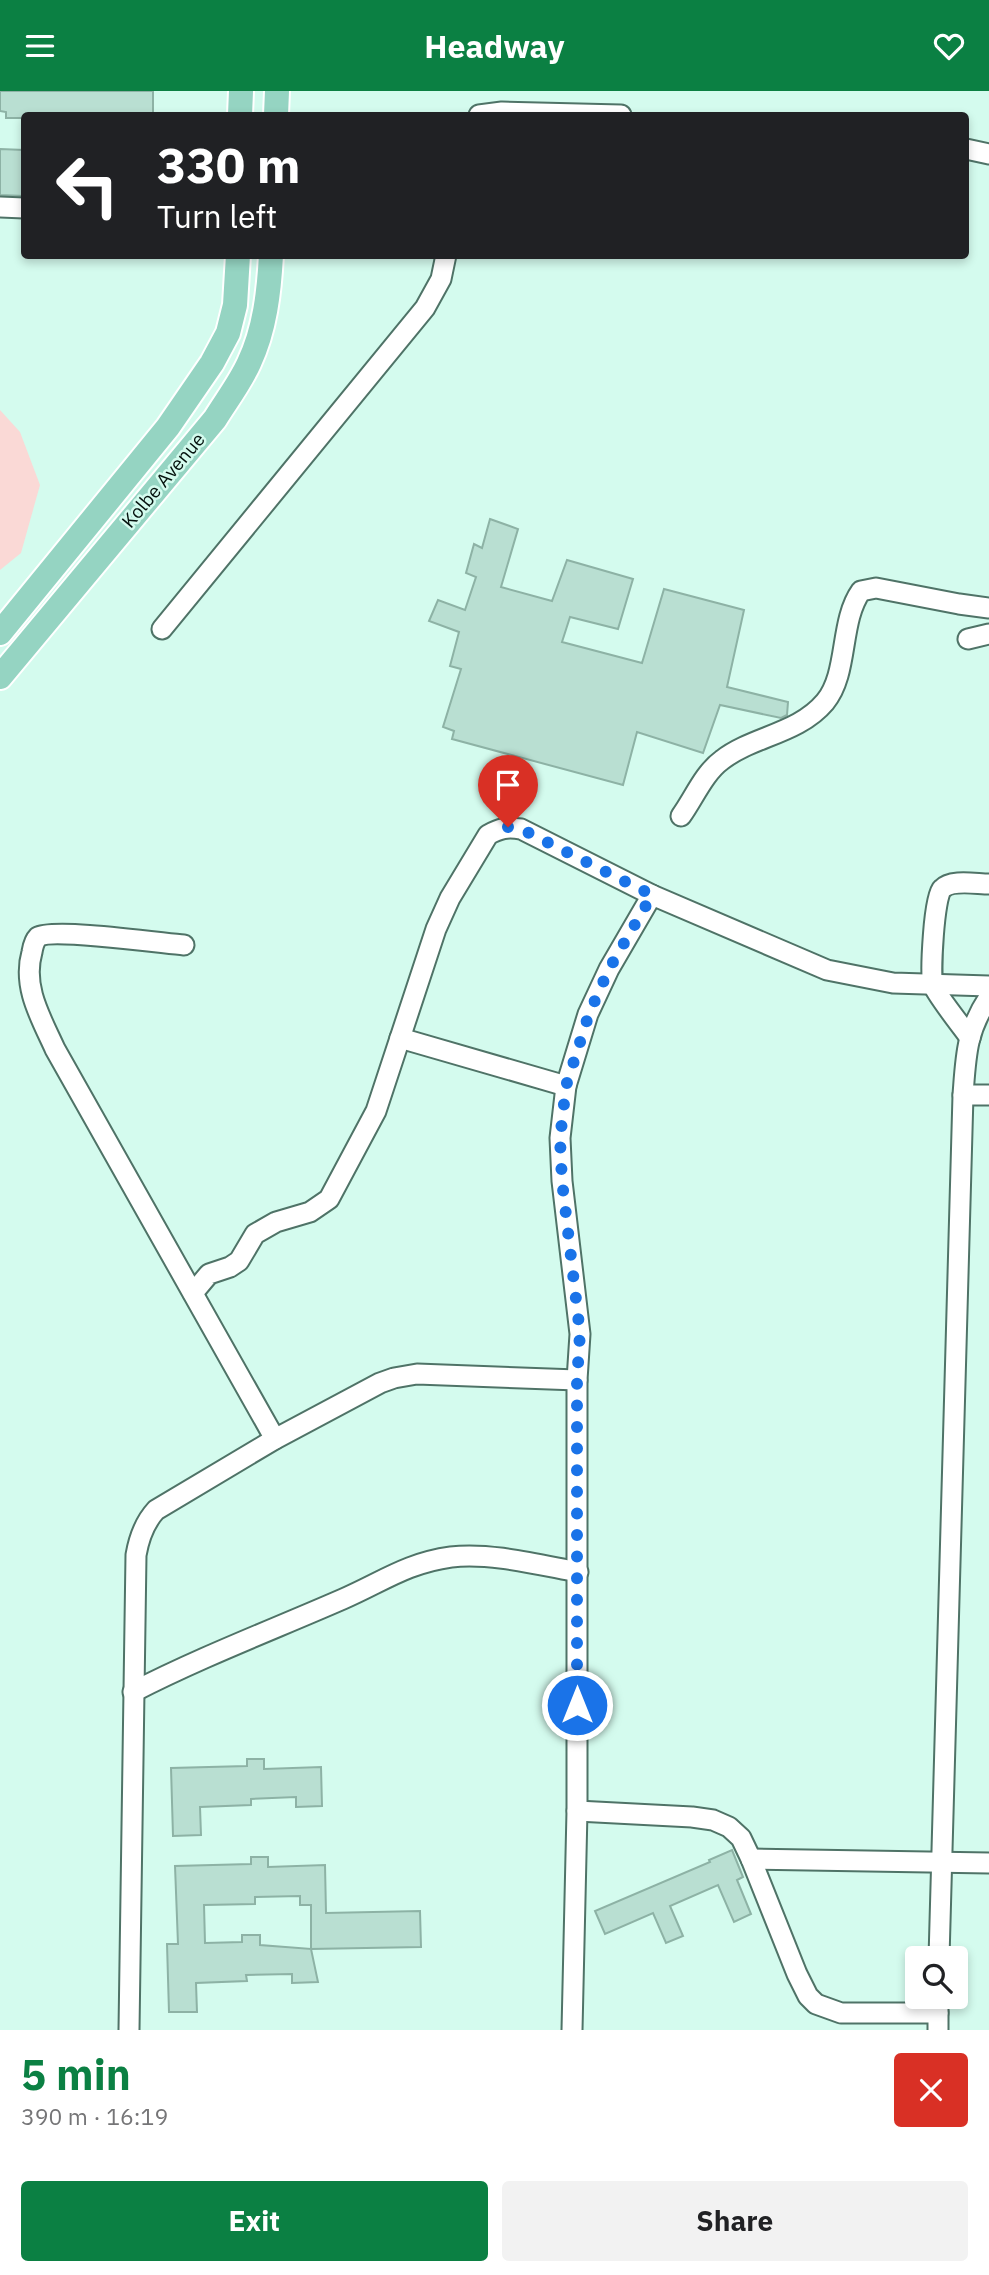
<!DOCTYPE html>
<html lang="en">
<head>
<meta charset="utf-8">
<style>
  body { margin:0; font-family:"IBM Plex Sans",sans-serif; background:#f2f2f2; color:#202124; height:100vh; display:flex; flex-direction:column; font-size:26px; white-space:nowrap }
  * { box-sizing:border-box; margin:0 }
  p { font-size:23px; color:#757577 }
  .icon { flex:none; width:38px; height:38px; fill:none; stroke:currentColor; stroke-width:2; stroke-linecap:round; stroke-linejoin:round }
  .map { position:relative; height:1939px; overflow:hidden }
  .side { display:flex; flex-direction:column; background:#fff; flex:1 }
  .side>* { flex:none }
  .guide { position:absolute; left:21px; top:21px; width:948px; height:147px; border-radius:7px; box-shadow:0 4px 10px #0003; background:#202124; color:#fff; overflow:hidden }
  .fabs { position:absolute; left:905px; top:1855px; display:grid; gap:14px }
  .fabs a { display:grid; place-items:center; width:63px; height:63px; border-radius:7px; background:#fff; box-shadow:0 4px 10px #0003; font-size:35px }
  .pin { position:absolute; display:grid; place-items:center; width:60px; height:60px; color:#fff; margin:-72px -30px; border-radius:50% 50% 50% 0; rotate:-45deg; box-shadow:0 0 7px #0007 }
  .pin .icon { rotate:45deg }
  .me { position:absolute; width:77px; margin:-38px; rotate:0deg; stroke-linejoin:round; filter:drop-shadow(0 0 5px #0008) }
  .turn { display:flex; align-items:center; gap:24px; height:147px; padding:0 21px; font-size:32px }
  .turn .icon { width:91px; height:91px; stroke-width:2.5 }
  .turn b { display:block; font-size:49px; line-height:60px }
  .round { display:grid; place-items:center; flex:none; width:74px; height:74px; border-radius:7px; background:#f2f2f2 }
  .summary { display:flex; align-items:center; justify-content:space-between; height:119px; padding:0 21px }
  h1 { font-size:42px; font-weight:700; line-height:52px; color:#0b8043 }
  .cta { display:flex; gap:14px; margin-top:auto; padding:14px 21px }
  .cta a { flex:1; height:80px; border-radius:7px; background:#0b8043; color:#fff; font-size:28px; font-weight:700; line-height:80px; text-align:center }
  .cta a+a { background:#f2f2f2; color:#202124 }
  header { display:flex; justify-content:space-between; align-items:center; height:91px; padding:0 21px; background:#0b8043; color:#fff; font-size:32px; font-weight:700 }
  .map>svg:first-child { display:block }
  .green { fill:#fad9d6 }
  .building { fill:#b9dfd2; stroke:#8db2a5; stroke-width:2; fill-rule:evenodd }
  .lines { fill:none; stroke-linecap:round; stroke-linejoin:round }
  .minor-casing { stroke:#4f7367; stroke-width:23 }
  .major-casing { stroke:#fff; stroke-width:28 }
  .minor { stroke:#fff; stroke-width:19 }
  .major { stroke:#95d4c2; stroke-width:24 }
  .route { stroke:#1a73e8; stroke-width:12; stroke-dasharray:0 21.6 }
  .labels { text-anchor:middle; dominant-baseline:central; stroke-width:5; stroke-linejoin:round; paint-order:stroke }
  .street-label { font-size:19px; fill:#04110d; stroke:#d4fbee }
</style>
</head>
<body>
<header><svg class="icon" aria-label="menu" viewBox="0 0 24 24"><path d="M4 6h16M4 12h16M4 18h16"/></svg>Headway<svg class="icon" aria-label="heart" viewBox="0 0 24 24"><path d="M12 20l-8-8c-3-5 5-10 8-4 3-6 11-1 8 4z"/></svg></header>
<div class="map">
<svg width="989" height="1939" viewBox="0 0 989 1939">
  <rect width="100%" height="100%" fill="#d4fbee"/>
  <!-- green -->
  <polygon class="green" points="0,319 20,341 40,394 21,462 0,479"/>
  <!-- building -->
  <g class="building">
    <polygon points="0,0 153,0 153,24 24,24 24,27 6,27 6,21 0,20"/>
    <polygon points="0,58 24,59 24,105 0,104"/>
    <polygon points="490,428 518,438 501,496 552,510 567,469 633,488 618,538 570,526 562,551 642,572 664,498 744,519 727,596 788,611 787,624 781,627 720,614 703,662 637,641 623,694 452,648 454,640 443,636 461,578 450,575 459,541 429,530 438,509 465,519 476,486 466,482 474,453 482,457"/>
    <polygon points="247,1668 264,1668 264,1678 321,1676 322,1715 296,1716 296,1706 251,1708 251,1714 200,1716 201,1744 173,1745 171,1677 247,1675"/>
    <polygon points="732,1759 743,1786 737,1789 751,1823 734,1831 718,1794 670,1815 683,1845 666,1852 653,1822 605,1843 595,1820 710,1771 709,1769"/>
    <path d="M251,1766H268V1776L325,1774L326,1822L420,1820L421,1856L311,1858L318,1891L292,1892V1883L246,1884L247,1890L196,1892L197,1921H169L167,1853H178L175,1775L251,1773ZM300,1805V1814H311V1858L260,1854V1844H242V1851L205,1852L204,1814L255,1813V1806Z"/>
  </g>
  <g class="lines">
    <defs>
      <g id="minor">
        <polyline points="479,24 502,21 621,24"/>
        <polyline points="966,58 989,63"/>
        <polyline points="0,116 24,117"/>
        <polyline points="162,538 425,217 441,188 446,164"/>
        <polyline points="968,548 989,543"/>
        <path d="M681,725C694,707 704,682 722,669C753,645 798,643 825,611C849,582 839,531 861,500L876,497L959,513L989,517"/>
        <path d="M184,854C161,852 52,837 38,846C34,850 33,855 32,861C22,896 41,927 55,958L275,1348"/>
        <polyline points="400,947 566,995"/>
        <path d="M970,947C963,937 935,902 933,894C930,882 934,805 942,798C951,788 976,793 989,793"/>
        <polyline points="963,1004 989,1004"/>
        <path d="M193,1202L209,1183L230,1176L239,1170L255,1143L276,1131L310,1121L329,1108L376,1020L436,838L450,807L488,744C500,737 507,736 521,738L652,804L827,879L893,892L989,895"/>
        <path d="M133,1601C201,1566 272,1539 343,1508C382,1491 407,1472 451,1466C489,1461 540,1474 578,1481"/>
        <polyline points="577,1720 692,1726 713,1729 729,1736 741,1747 751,1768 797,1883 808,1905 816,1913 841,1922 938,1922"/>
        <polyline points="751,1768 989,1772"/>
        <path d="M939,1867L963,1004C966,964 966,941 989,906"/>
        <path d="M129,1939L136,1464C139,1447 144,1432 156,1419L275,1348L380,1292L394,1287L417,1283L577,1289"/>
        <polyline points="572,1939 577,1720 577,1289 580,1243 562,1090 560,1047 566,995 588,923 609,878 652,804"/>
        <polyline points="938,1939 938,1906"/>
      </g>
      <g id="major">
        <polyline points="240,24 241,0"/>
        <polyline points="276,24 277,0"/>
        <polyline points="0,542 168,336 212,272 228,242 235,214 238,164"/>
        <path d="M0,586L215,328C226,310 240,292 249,272C265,238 269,201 271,164"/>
      </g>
    </defs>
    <!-- minor casing -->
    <use href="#minor" class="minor-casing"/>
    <!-- major casing -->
    <use href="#major" class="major-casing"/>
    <!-- minor -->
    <use href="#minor" class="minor"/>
    <!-- major -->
    <use href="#major" class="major"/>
  </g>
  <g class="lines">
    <!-- route -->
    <polyline class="route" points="508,736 521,738 652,804 609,878 589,923 566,995 560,1048 562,1090 580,1242 577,1289 577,1614"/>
  </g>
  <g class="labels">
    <!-- street labels -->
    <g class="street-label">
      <text transform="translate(163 389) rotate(-50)">Kolbe Avenue</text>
    </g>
  </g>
</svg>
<div class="fabs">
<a><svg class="icon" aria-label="search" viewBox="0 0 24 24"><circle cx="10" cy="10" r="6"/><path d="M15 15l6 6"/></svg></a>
</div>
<div class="pin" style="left:508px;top:736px;background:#d93025"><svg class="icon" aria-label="arrive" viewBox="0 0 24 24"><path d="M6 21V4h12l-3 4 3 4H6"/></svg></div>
<svg class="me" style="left:577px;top:1614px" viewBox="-20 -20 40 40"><circle r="17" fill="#1a73e8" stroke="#fff" stroke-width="3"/><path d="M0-11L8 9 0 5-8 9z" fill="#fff"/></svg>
<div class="guide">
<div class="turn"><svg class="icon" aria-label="left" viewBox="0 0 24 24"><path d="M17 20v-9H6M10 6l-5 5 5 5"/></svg><div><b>330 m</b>Turn left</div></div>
</div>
</div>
<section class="side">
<div class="summary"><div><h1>5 min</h1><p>390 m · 16:19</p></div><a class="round" style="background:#d93025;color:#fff"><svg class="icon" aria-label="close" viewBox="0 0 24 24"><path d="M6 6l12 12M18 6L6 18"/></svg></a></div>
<div class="cta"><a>Exit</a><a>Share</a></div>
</section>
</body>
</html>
